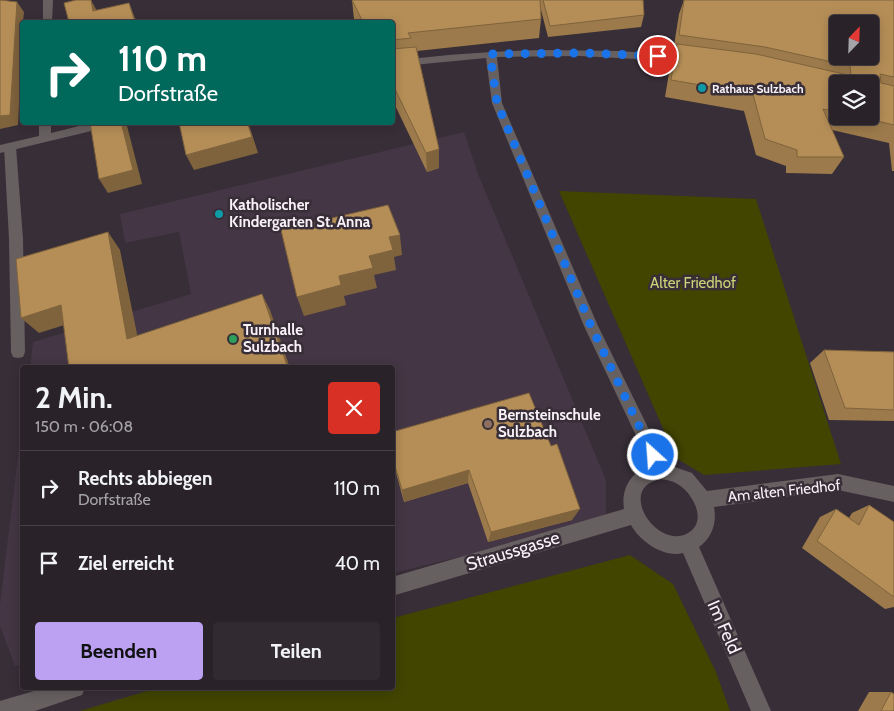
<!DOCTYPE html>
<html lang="de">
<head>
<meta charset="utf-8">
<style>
  body { margin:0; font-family:Cabin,sans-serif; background:#312a31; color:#f1f3f6; height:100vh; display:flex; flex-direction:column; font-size:19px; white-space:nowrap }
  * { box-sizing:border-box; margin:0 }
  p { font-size:16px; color:#a5a4a8 }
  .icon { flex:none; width:28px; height:28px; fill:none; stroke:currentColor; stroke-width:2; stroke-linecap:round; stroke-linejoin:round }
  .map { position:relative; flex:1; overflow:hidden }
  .side { position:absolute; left:20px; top:365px; width:375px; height:325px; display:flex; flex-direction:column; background:#292229; border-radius:5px; box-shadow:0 2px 12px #0003,0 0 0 1px #453f46 }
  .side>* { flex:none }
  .guide { position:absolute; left:20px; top:20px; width:375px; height:105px; border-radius:5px; box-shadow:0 2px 12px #0003,0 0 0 1px #453f46; background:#00695c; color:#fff; overflow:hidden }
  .needle { width:32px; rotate:23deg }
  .fabs { position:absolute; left:829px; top:15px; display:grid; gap:10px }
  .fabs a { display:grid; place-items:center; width:50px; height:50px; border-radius:5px; background:#292229; box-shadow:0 2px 12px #0003,0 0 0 1px #453f46; font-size:25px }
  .pin { position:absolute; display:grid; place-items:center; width:42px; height:42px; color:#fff; margin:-21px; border:2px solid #fff; border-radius:50%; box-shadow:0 1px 5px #0007 }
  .me { position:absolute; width:55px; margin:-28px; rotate:334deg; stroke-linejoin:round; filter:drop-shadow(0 0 4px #0008) }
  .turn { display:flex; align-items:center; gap:18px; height:105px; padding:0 15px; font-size:22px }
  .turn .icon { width:65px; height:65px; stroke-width:2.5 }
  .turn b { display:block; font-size:35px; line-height:42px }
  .round { display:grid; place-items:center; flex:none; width:52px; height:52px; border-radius:5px; background:#312a31 }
  .summary { display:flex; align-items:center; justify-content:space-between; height:85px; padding:0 15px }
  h1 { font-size:30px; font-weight:700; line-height:38px }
  .cta { display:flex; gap:10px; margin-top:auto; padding:10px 15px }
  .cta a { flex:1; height:58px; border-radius:5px; background:#bca0f2; color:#111; font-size:20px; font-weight:700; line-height:58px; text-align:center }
  .cta a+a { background:#312a31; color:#f1f3f6 }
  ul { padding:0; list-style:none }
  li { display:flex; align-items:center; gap:15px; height:75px; padding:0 15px; border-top:1px solid #453f46 }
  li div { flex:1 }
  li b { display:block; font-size:19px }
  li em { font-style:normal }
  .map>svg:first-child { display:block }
  .built { fill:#443644 }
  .green { fill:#414500 }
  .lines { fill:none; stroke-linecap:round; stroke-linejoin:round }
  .lane { fill:#676061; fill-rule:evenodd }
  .street { fill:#676061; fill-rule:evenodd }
  .wall { fill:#9c7a4b; fill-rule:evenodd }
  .shaded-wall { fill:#7f633d }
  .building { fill:#b58e57; stroke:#7f633d; fill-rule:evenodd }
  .route { stroke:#1a73e8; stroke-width:9; stroke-dasharray:0 16.2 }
  .culture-dot { fill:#0f9aa8; stroke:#372e37; stroke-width:2 }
  .leisure-dot { fill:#2e9e5b; stroke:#372e37; stroke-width:2 }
  .education-dot { fill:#8d6e63; stroke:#372e37; stroke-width:2 }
  .labels { text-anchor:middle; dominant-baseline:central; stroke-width:5; stroke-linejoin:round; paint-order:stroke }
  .far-poi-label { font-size:12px; font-weight:bold; fill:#f8f2f8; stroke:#372e37; text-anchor:start }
  .poi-label { font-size:15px; font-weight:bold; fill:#f8f2f8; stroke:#372e37; text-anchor:start }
  .park-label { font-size:15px; fill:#cbd478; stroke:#372e37 }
  .street-label { font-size:15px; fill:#f8f2f8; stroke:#372e37 }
  .near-street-label { font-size:18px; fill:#f8f2f8; stroke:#372e37 }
</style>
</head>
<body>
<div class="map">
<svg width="894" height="711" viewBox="0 0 894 711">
  <rect width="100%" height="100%" fill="#372e37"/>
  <!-- built -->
  <g class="built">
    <polygon points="464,132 478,174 606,480 606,515 476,553 393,573 392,368 30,368 33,342 191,294 179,232 125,243 120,214"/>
    <polygon points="22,424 22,664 15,666 0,626 0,604"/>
  </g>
  <!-- green -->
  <g class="green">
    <polygon points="559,191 756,199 841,464 704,475 676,458"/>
    <polygon points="630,555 673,584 716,672 730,711 80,711 157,688 392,688 393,618"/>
  </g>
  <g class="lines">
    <!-- lane -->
    <polygon class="lane" points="10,143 16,147 23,239 25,352 23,357 18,358 13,357 11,352 9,239 4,147"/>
    <!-- street -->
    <g class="street">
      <polygon points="43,0 53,0 52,22 43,22"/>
      <path d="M542,50L618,51L693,56L698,59L693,62L580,56L497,57L502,103L598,326L666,464L692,473L707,491L838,474L894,486V502L838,490L714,507C717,523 712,538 699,547L771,711H751L683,553C663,558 640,541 631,525L392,596V577L624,509C621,489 630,473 650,465L584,326L492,103L486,58L392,67V61C443,55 492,51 542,50ZM661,479C667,480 674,481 679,485C693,494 708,521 688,533C657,551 615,487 661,479Z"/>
      <polygon points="39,122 51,122 51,133 95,122 117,122 112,126 0,153 0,145 39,136"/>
      <polygon points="44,688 85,688 82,695 35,711 0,711 0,701"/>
    </g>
  </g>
  <!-- wall -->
  <g class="wall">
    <polygon points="352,0 643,0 644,15 641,27 548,37 541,10 541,19 539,38 417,51 439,149 439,168 427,172 392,99 392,22 356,22 354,19"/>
    <path d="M684,0H894V171H892L889,143L832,130L844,157L832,174L786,173V166L756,155L744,111L665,97L671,61L675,52H673L679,14ZM838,84L870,116H838Z"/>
    <polygon points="824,350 894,352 894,421 829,420 810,363"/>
    <polygon points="392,432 572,520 488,542 468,483 404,502 392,458"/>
    <polygon points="869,505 894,522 894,607 885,609 802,548 820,517 836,509 849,518 852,513"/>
    <polygon points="869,692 891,692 894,711 858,711"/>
  </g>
  <!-- shaded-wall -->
  <g class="shaded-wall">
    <polygon points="91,0 97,11 93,11"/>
    <polygon points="17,2 24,12 23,22 22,22 22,39 18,125 0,129 0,116"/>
    <polygon points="129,3 135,18 137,22 135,22"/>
    <polygon points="121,122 126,122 142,184 108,193 99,179"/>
    <polygon points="248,122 258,153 194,170 186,155"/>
    <polygon points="439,149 439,168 427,172 426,153"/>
    <polygon points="108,232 120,250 141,354 127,339"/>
    <polygon points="400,235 402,255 394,257 396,270 374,275 377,288 344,296 346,305 304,316 297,297 369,256 389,237"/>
    <polygon points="262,294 270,310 290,368 288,368"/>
    <polygon points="61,305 77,321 39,333 21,318"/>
    <polygon points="469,470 468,483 404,502 402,490"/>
    <polygon points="580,509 572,520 488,542 491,532"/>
  </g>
  <!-- building -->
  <g class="building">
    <polygon points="0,0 17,2 10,115 0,116"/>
    <polygon points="76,0 91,0 93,11 129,3 135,22 69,22 64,3"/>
    <polygon points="352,0 540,0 541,19 408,33 411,38 392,40 392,22 363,22"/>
    <polygon points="543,0 643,0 644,15 550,26"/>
    <path d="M684,0H894V77L880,74L881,83L894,86V125L856,116H870V84H838V112L823,109L844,157H797V150L765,139L753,94L671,80L677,44L756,54L848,75L851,73L850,66L765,47L679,35ZM838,24H870V56H838Z"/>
    <polygon points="416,47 439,149 426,153 392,83 392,49"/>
    <polygon points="90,122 121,122 133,170 99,179"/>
    <polygon points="179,122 247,122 252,137 186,155"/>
    <polygon points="388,205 400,235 389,237 393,250 369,256 373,268 339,276 341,285 297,297 281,230"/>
    <polygon points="108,232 127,339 262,294 288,368 69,368 61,305 21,318 16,259"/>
    <polygon points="824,350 894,352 894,410 845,408"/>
    <polygon points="529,393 551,446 557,444 580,509 491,532 469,470 402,490 392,456 392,432"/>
    <polygon points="869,505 894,522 894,597 817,541 836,509 859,525"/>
    <polygon points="891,692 894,694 894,711 881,711"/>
  </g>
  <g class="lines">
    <!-- route -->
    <polyline class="route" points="653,455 591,326 497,103 490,54 584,53 658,56"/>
  </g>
  <!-- markers -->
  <g class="culture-dot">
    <circle cx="702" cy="88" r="5"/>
    <circle cx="219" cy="214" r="5"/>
  </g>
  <circle class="leisure-dot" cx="233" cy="339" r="5"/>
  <circle class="education-dot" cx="488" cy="424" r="5"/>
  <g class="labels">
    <!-- far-poi labels -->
    <g class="far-poi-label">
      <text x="712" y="88">Rathaus Sulzbach</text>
    </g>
    <!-- poi labels -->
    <g class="poi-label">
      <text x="229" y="205">Katholischer<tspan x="229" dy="17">Kindergarten St. Anna</tspan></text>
      <text x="243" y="330">Turnhalle<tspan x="243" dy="17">Sulzbach</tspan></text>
      <text x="498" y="415">Bernsteinschule<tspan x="498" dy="17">Sulzbach</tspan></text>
    </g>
    <!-- park labels -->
    <g class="park-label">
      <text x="693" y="283">Alter Friedhof</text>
    </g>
    <!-- street labels -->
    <g class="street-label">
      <text transform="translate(784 491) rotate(-6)">Am alten Friedhof</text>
    </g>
    <!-- near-street labels -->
    <g class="near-street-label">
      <text transform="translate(513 551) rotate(-17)">Straussgasse</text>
      <text transform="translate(724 627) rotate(66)">Im Feld</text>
    </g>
  </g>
</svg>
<div class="fabs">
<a><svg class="needle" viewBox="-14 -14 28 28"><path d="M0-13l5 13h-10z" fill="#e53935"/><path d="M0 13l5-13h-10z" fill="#a5a4a8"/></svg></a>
<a><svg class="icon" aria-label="layers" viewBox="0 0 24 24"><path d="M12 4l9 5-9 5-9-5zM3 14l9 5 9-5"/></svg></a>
</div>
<div class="pin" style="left:658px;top:56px;background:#d93025"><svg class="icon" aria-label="arrive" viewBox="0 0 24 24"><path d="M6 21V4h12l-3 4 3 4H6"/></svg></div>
<svg class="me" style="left:653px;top:455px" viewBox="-20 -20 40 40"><circle r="17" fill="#1a73e8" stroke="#fff" stroke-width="3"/><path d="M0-11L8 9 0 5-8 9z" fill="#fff"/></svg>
<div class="guide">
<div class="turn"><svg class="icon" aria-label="right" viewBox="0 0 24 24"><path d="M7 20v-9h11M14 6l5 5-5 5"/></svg><div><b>110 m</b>Dorfstraße</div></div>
</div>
<section class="side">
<div class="summary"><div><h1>2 Min.</h1><p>150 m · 06:08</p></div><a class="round" style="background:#d93025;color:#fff"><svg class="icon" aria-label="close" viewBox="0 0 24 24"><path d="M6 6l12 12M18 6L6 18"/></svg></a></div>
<ul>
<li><svg class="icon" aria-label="right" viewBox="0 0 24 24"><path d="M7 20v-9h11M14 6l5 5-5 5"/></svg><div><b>Rechts abbiegen</b><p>Dorfstraße</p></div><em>110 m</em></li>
<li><svg class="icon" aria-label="arrive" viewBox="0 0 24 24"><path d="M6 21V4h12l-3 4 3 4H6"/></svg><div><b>Ziel erreicht</b></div><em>40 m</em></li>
</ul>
<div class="cta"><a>Beenden</a><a>Teilen</a></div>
</section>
</div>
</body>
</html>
